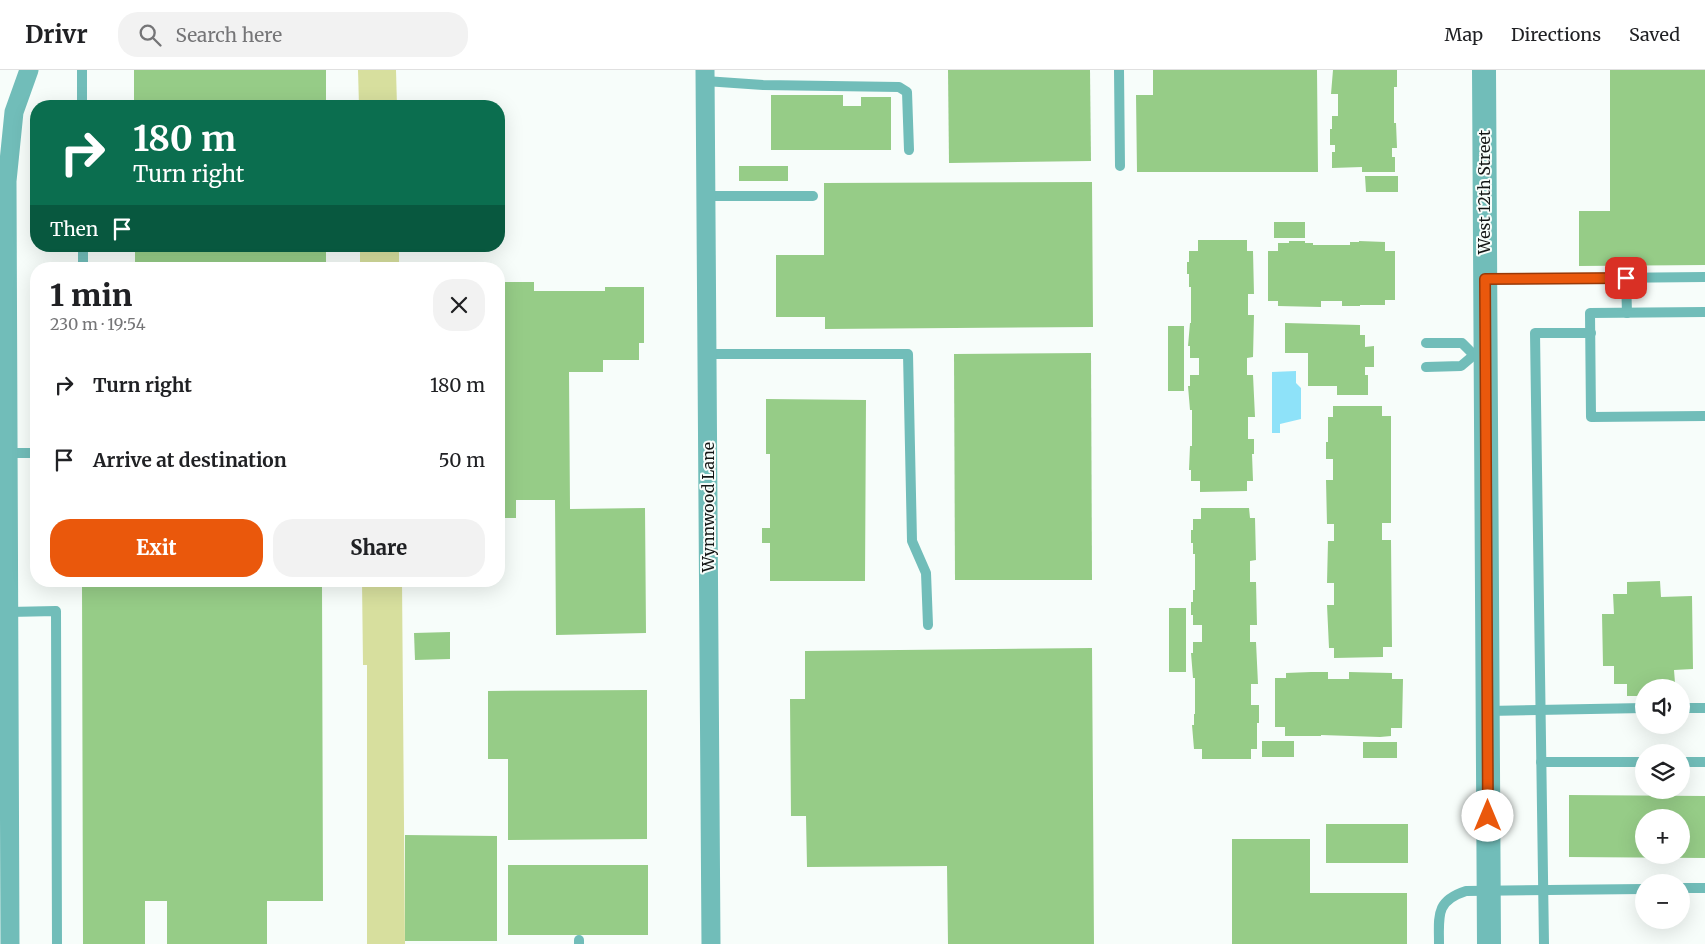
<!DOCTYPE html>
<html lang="en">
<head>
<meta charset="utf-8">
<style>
  body { margin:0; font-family:Merriweather,serif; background:#f2f2f2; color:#202124; height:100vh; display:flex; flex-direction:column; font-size:19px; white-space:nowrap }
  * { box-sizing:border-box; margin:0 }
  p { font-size:16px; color:#757577 }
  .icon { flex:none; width:28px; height:28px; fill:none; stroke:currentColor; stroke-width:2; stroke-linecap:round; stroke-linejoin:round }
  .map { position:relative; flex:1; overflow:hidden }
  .panel { position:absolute; left:30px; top:192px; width:475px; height:325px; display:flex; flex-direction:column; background:#fff; border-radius:20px; box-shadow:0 5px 20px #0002 }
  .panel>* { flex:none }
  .banner { position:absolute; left:30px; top:30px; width:475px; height:152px; border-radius:20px; box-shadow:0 5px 20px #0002; background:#0b6e4f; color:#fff; overflow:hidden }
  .buttons { position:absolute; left:1635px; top:609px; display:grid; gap:10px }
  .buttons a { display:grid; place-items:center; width:55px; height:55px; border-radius:50%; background:#fff; box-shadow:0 5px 20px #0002; font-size:25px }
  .pin { position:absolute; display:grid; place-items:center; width:42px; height:42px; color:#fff; margin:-21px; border-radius:10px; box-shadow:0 2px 8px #0006 }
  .me { position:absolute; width:55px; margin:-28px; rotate:0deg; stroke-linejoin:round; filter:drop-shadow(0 0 4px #0008) }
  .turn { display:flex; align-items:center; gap:18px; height:105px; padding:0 20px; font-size:22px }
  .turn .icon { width:65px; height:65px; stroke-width:2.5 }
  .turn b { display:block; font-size:35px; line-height:42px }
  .then { display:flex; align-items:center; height:48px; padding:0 20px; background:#0003; gap:10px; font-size:19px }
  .round { display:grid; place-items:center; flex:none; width:52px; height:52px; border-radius:20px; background:#f2f2f2 }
  .headline { display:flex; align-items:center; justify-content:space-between; height:85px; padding:0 20px }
  h1 { font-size:30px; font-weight:800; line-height:38px }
  .action { display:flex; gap:10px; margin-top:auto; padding:10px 20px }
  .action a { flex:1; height:58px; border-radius:20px; background:#ea580c; color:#fff; font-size:20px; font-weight:800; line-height:58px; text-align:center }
  .action a+a { background:#f2f2f2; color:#202124 }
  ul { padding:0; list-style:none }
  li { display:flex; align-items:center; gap:15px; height:75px; padding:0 20px }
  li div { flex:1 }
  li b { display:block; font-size:19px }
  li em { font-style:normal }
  header { display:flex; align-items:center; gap:30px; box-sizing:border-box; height:70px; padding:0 25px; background:#fff; border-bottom:1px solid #e0e0e0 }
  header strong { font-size:24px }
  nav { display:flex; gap:28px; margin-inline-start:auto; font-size:18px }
  .search { width:350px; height:45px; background:#f2f2f2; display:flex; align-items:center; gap:12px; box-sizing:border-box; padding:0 18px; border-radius:20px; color:#757577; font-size:19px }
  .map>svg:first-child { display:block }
  .green { fill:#d7df9e }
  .water { fill:#8ee2f9 }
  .building { fill:#96cc87; fill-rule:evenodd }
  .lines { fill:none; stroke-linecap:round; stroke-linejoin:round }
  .service { stroke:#71bdb9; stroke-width:10 }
  .minor { stroke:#71bdb9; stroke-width:19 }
  .tertiary { stroke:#71bdb9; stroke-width:24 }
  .route-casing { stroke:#983908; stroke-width:12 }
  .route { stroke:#ea580c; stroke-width:9 }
  .labels { text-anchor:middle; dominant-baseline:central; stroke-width:4; stroke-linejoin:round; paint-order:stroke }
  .street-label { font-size:16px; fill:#121514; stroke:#f7fdfa }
</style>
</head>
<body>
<header>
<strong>Drivr</strong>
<div class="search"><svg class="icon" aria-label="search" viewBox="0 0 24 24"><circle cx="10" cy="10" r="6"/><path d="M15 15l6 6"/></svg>Search here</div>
<nav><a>Map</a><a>Directions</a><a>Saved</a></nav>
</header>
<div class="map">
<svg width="1705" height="874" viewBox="0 0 1705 874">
  <rect width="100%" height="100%" fill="#f7fdfa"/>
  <!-- green -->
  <g class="green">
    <polygon points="358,0 396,0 397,36 359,36"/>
    <rect x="360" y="176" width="39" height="23"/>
    <polygon points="362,511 402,511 405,874 367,874 367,595 363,595"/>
  </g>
  <!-- water -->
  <polygon class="water" points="1296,301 1296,313 1301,318 1301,349 1280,354 1280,363 1272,363 1272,302"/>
  <!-- building -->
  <g class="building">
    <rect x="134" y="0" width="192" height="36"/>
    <polygon points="948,0 1090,0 1091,91 949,93"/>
    <polygon points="1153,0 1317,0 1318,102 1137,102 1136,25 1153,25"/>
    <polygon points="1333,0 1397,0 1397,17 1394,17 1394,53 1396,53 1397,78 1392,78 1392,87 1395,87 1395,102 1362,102 1362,97 1332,98 1332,82 1335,82 1335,75 1330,75 1330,59 1332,59 1332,46 1338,46 1338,24 1331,24"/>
    <polygon points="1610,0 1705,0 1705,195 1579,196 1579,141 1610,141"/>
    <polygon points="771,25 843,25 843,36 861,36 861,27 891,27 891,80 771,80"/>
    <rect x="739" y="96" width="49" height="15"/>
    <polygon points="1365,106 1398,106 1398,122 1366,122"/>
    <polygon points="1092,112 1093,257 825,259 825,247 776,247 776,185 824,185 824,113"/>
    <rect x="1274" y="152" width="31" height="16"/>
    <polygon points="1198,170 1247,170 1247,181 1253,181 1254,224 1248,224 1248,245 1254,245 1253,287 1247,288 1247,305 1253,305 1255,347 1248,347 1248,369 1254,369 1254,384 1252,384 1253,411 1247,411 1247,421 1200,422 1200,411 1191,411 1191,400 1189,400 1190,376 1192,376 1192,340 1190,340 1188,316 1190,316 1190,305 1199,305 1199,288 1190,288 1190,276 1188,276 1190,253 1191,253 1191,217 1189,217 1189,204 1187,204 1187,192 1189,192 1189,181 1198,181"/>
    <polygon points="1289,171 1305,171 1305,173 1313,173 1313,175 1350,175 1350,172 1359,172 1359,171 1385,172 1385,181 1395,181 1395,230 1385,230 1385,235 1360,235 1360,236 1342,236 1342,231 1321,231 1321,237 1278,236 1278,231 1268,231 1268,181 1278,181 1278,173 1289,173"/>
    <rect x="135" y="176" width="191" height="23"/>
    <polygon points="499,212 534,212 534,221 605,221 605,217 644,217 644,273 639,273 639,290 603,290 603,302 569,302 570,439 645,438 646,563 556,565 555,430 516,430 516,448 499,448"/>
    <polygon points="1285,253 1360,255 1360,265 1365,265 1365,277 1374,276 1374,297 1365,297 1365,305 1368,305 1368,325 1337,325 1337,316 1308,316 1308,283 1285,283"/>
    <rect x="1168" y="256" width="16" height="65"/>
    <polygon points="1091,283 1092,510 955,510 954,284"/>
    <polygon points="766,329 866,330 865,511 770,511 770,473 762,473 762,458 770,458 770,384 766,384"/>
    <polygon points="1333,336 1382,336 1382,346 1391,346 1391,453 1382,453 1382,470 1391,470 1392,577 1383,577 1383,587 1334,588 1334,578 1329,578 1327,535 1334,535 1334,513 1327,513 1328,471 1334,471 1334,454 1327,454 1326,410 1333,410 1333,389 1326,389 1326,372 1328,372 1328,347 1333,347"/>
    <polygon points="1201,438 1249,438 1250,448 1255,448 1256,490 1250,491 1250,512 1256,512 1257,555 1250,555 1250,572 1256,572 1258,614 1251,614 1251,635 1259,635 1259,653 1257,653 1257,679 1251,679 1251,689 1202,689 1202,679 1194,679 1192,655 1194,655 1194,644 1195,644 1195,608 1193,608 1191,583 1193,583 1193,572 1202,572 1202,555 1193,555 1193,545 1191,545 1191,532 1193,532 1193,520 1195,520 1195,484 1193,484 1193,473 1191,473 1191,460 1193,460 1193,449 1201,449"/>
    <polygon points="1660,511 1661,527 1692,526 1693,599 1674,600 1675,613 1659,613 1659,618 1644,618 1644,626 1627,626 1627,614 1614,614 1614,596 1603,596 1602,544 1614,544 1613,524 1627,524 1627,512"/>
    <polygon points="82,514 322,514 323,831 267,831 267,874 167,874 167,831 145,831 145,874 83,874"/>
    <rect x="1169" y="538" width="17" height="64"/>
    <polygon points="450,562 450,589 415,590 414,563"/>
    <polygon points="1092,578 1094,874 948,874 947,796 807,797 806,746 791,746 790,629 805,629 805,581"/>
    <polygon points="1311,602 1328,602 1328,609 1349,609 1349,602 1392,603 1392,609 1403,609 1402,658 1391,658 1391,666 1380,667 1321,665 1321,666 1285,666 1285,657 1275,657 1275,608 1286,608 1286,603"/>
    <polygon points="647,620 647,769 508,770 508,689 488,689 488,621"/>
    <rect x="1262" y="671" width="32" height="16"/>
    <rect x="1363" y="672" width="34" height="16"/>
    <path d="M1569,725L1705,726V788L1569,787ZM1644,748H1681V785H1644Z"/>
    <rect x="1326" y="754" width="82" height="39"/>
    <polygon points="405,765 497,766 497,871 405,871"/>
    <polygon points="1232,769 1310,769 1310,823 1407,823 1407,874 1232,874"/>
    <rect x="508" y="795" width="140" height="70"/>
  </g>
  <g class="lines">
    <!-- service -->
    <g class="service">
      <polyline points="82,0 82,36"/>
      <polyline points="1119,0 1120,96"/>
      <polyline points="705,11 763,15 899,17 907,22 909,80"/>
      <polyline points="706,126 813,126"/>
      <polyline points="83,176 83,199"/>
      <polyline points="1626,208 1627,243"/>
      <polyline points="1485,209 1705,207"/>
      <polyline points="1705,242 1590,243 1591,347 1705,346"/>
      <polyline points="1426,273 1462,273 1474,285"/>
      <polyline points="707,284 908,284 912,471 926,503 928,555"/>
      <polyline points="1426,297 1461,296 1474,285 1485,285"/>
      <polyline points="9,383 36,383"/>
      <polyline points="9,542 56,541 57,874"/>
      <polyline points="1681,638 1705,638"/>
      <polyline points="1488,641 1644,638"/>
      <polyline points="1541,692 1644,692"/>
      <polyline points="1681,692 1705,692"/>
      <polyline points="1681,818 1705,818"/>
      <polyline points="579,870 579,874"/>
      <path d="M1439,874C1439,846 1435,831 1466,821L1644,819"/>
      <polyline points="1544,874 1535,263 1591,263"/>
    </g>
    <!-- minor -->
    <g class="minor">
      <polyline points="705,0 711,874"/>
      <polyline points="10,874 7,111 14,42 29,0"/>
    </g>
    <!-- tertiary -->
    <polyline class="tertiary" points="1484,0 1489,874"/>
  </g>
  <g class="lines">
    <defs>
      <polyline id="route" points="1488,746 1485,209 1626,208"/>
    </defs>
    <!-- route casing -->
    <use href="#route" class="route-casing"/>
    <!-- route -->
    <use href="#route" class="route"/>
  </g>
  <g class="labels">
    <!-- street labels -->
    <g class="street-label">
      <text transform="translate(1484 122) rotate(-90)">West 12th Street</text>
      <text transform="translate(708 437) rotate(-90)">Wynnwood Lane</text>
    </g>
  </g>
</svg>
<div class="buttons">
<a><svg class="icon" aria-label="sound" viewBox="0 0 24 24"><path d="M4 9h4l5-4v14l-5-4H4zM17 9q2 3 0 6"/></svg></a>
<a><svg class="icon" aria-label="layers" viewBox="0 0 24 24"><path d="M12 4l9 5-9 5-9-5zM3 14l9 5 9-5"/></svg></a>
<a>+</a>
<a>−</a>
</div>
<div class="pin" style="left:1626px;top:208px;background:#d93025"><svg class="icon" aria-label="arrive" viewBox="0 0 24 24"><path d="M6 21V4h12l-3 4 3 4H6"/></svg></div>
<svg class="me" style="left:1488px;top:746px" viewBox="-20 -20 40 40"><circle r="19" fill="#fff"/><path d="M0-13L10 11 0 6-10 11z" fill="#ea580c"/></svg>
<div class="banner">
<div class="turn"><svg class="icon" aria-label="right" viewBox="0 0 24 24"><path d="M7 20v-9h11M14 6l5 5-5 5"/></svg><div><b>180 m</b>Turn right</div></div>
<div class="then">Then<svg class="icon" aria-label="arrive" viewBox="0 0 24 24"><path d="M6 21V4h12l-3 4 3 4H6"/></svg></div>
</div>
<section class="panel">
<div class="headline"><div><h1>1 min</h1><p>230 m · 19:54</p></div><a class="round"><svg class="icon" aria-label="close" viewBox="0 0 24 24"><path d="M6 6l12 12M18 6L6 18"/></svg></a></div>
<ul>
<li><svg class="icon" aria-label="right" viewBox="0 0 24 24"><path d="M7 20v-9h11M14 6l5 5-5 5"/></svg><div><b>Turn right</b></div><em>180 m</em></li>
<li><svg class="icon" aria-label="arrive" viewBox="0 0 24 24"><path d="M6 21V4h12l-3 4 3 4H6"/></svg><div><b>Arrive at destination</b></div><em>50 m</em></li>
</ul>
<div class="action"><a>Exit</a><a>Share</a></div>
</section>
</div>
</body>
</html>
